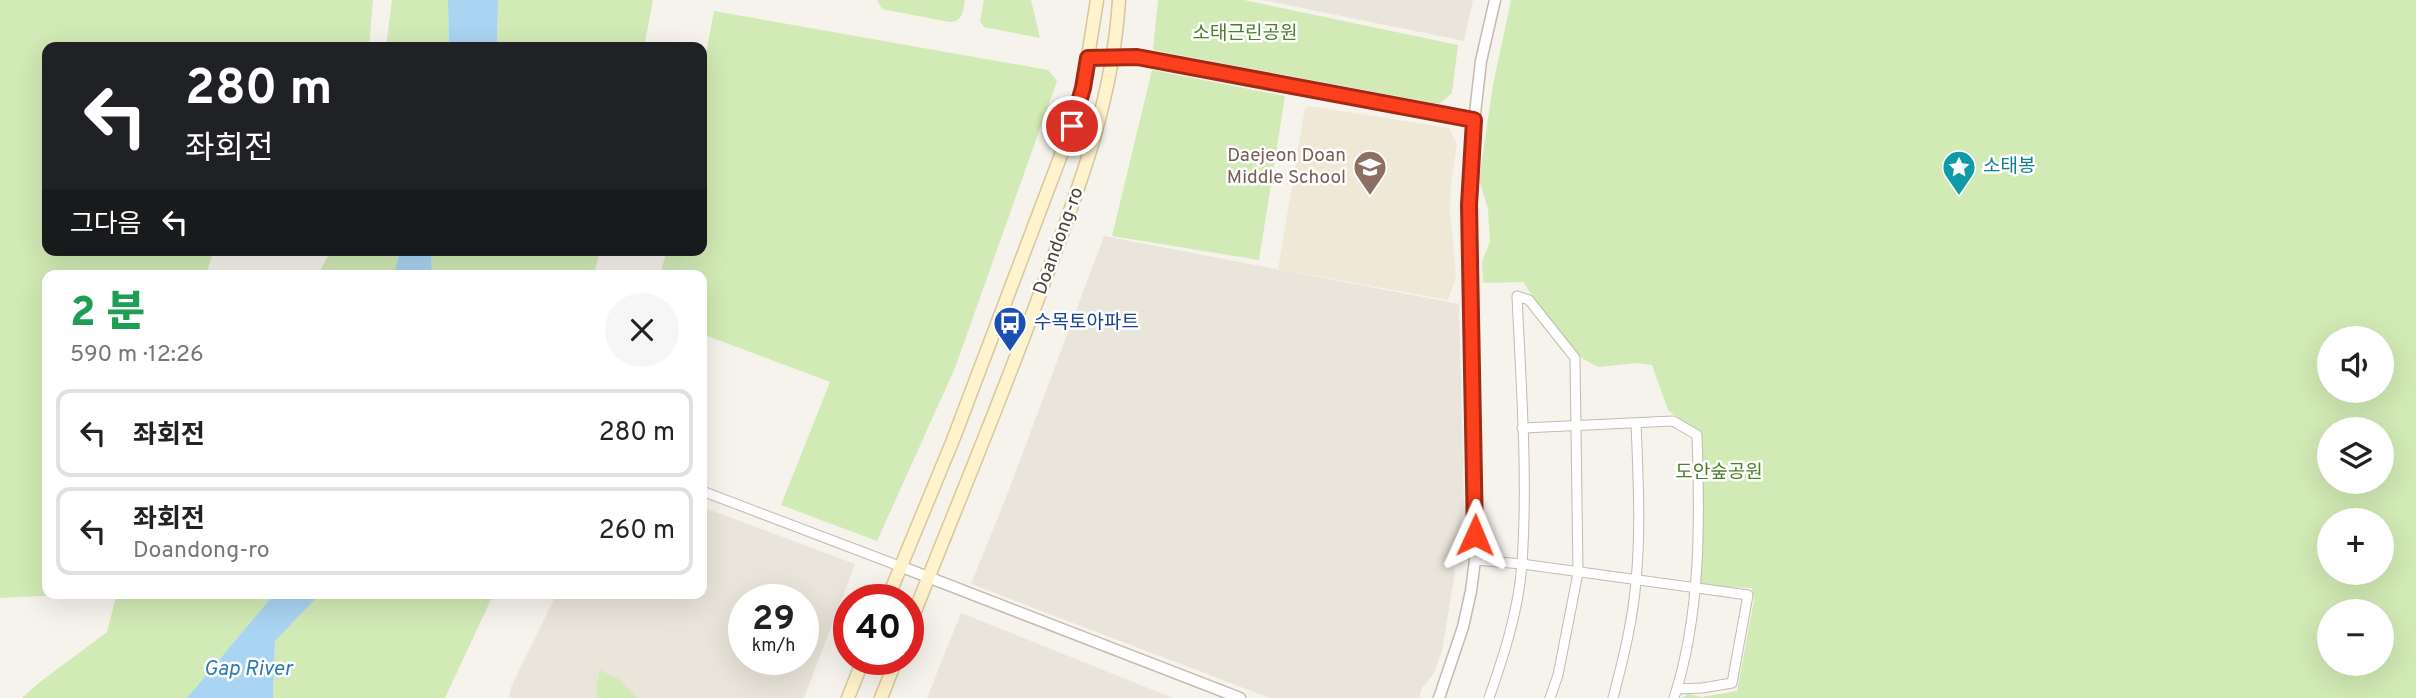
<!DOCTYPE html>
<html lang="ko">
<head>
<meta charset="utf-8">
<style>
  body { margin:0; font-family:Overpass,"Noto Sans KR",sans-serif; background:#f6f6f6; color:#222; height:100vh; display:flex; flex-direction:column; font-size:26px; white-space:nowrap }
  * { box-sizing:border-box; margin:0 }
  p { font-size:23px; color:#767676 }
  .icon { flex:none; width:38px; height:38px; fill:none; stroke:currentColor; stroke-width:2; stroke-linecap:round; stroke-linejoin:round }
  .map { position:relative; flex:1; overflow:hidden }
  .side { position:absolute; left:42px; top:270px; width:665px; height:329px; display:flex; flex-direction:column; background:#fff; border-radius:14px; box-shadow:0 7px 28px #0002 }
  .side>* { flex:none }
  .guide { position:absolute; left:42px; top:42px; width:665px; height:214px; border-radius:14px; box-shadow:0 7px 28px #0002; background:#202124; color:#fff; overflow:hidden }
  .tools { position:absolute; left:2317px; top:326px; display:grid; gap:14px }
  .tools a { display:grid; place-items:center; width:77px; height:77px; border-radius:50%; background:#fff; box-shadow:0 7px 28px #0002; font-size:35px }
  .speed { position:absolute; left:728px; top:584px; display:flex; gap:14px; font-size:35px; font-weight:700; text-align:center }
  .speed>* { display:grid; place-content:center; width:91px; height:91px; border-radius:50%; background:#fff; box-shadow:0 7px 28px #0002; line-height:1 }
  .speed small { font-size:18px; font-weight:400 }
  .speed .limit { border:10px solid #d22; background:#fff; color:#111 }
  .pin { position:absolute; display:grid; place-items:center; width:60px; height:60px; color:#fff; margin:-30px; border:4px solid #fff; border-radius:50%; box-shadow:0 2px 7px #0007 }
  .me { position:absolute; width:77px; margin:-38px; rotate:1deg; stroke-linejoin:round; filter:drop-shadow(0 0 5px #0008) }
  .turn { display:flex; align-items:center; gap:24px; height:147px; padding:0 28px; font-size:32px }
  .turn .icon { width:91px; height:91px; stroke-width:2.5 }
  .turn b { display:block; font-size:49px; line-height:60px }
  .then { display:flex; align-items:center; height:66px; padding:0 28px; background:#0003; gap:14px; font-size:26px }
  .round { display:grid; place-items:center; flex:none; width:74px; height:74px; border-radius:37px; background:#f6f6f6 }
  .summary { display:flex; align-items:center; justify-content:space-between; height:119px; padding:0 28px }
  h1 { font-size:42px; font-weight:800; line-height:52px; color:#1e9e55 }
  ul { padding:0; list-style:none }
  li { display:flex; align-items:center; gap:21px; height:88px; margin:0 14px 10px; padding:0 14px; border:4px solid #e0e0e0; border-radius:14px }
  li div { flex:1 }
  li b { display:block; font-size:26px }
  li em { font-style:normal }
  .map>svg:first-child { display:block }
  .residential { fill:#eae5da; fill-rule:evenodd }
  .education { fill:#efe8d6 }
  .green { fill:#d2eab5; fill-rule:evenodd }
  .water { fill:#a9d4f2 }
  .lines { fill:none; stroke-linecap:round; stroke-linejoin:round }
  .minor-casing { stroke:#c2bbae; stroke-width:11 }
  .tertiary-casing { stroke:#c2bbae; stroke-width:13 }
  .secondary-casing { stroke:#d6c79b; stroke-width:15 }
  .minor { stroke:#fff; stroke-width:9 }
  .tertiary { stroke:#fff; stroke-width:10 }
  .secondary { stroke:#fff3cd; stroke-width:12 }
  .route-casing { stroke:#a42913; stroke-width:18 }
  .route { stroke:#fc3f1d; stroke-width:12 }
  .labels { text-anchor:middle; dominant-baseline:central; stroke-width:5; stroke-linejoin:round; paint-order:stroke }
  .park-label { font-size:19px; fill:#4a7f2a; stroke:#fff }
  .education-label { font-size:19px; fill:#785e54; stroke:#fff; text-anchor:end }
  .culture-label { font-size:19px; fill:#0d838f; stroke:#fff; text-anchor:start }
  .street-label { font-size:19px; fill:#4b4439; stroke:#fff }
  .transit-label { font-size:19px; fill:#164399; stroke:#fff; text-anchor:start }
  .water-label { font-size:21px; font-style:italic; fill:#2e7ab2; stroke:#fff }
</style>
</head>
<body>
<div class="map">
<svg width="2416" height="698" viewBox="0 0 2416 698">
  <rect width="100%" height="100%" fill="#f6f3ec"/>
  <!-- residential -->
  <g class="residential">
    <polygon points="1262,0 1473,0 1464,41"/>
    <polygon points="1104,236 1459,304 1464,504 1458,536 1453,545 1450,559 1455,572 1442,651 1434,673 1422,688 1419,698 1270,698 971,584 1007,495"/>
    <path d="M702,507L855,564L804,698H509L511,687L557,593H702ZM744,600H803V660H744Z"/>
    <polygon points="961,613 1173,698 927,698"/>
  </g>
  <!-- education -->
  <polygon class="education" points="1309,106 1449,128 1457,145 1451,184 1450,210 1456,277 1448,300 1278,269 1305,108"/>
  <!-- green -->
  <g class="green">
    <polygon points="0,0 373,0 369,47 47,47 47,250 214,250 206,275 47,275 47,593 64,593 63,595 0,598"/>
    <polygon points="392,0 448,0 449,47 386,47"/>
    <polygon points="498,0 653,0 644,47 497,47"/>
    <path d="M877,0H965C963,11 963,22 949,22L882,9Z"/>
    <polygon points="984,0 1031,0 1040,38 984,27 980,21"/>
    <polygon points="1158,0 1244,0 1458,45 1452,93 1439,104 1153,50"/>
    <path d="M1511,0H2416V698H1682L1688,694L1702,697L1737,691L1754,600L1752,588L1700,586L1697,580L1699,434L1668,410L1652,365L1637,363L1598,367L1583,359L1552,326L1523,282L1483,283L1482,261L1490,242L1488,209L1479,180L1493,85ZM2329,338H2382V390H2329ZM2329,429H2382V481H2329ZM2329,520H2382V572H2329ZM2329,611H2382V663H2329Z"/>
    <polygon points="714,11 1048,70 1057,81 955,368 877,541 781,505 830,382 702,334 702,275 660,275 667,250 702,250 702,76"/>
    <polygon points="1152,70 1285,96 1259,260 1112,236"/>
    <polygon points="331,250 400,250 394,275 318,275"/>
    <polygon points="431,250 600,250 594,275 432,275"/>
    <polygon points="117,593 275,593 187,698 22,698 40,682 107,632"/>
    <polygon points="321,593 494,593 445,698 273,698 275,641"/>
    <polygon points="600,670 620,680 637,698 598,698 596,690"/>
  </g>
  <!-- water -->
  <g class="water">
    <polygon points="448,0 498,0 497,47 449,47"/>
    <polygon points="400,250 431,250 432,275 394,275"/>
    <polygon points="275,593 321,593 275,641 273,698 187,698"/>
  </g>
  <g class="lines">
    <defs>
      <g id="minor">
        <polyline points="1089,58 1137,57 1473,120"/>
        <path d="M1522,428L1673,421L1697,435C1700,521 1701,615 1674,698"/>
        <polyline points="702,491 902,567"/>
        <polyline points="1475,560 1522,564 1748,595 1732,683 1702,688 1677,689"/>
        <path d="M1489,698C1504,655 1519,609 1522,563C1528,476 1521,384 1517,296L1529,300L1575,358L1578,573L1558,675L1550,698"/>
        <path d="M1613,698C1623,660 1633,620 1636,581C1641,528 1638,475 1636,423"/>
      </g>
      <g id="tertiary">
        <polyline points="902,567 1240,698"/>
        <polyline points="1439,698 1463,627 1471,591 1475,560 1476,485 1469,306 1470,157 1481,61 1495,0"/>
      </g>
      <g id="secondary">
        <polyline points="887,600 953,440 1072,126 1083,88 1097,0"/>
        <path d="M908,629C954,512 1003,396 1046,277C1080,185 1113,99 1119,0"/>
        <polyline points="848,698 863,660"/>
        <polyline points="881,698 896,660"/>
      </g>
    </defs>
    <!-- minor casing -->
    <use href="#minor" class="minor-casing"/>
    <!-- tertiary casing -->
    <use href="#tertiary" class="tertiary-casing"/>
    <!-- secondary casing -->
    <use href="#secondary" class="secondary-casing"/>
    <!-- minor -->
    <use href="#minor" class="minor"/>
    <!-- tertiary -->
    <use href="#tertiary" class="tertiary"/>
    <!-- secondary -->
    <use href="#secondary" class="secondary"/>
  </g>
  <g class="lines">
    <defs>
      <polyline id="route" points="1072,126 1083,88 1088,58 1137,57 1474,120 1469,205 1475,535"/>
    </defs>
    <!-- route casing -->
    <use href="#route" class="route-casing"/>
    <!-- route -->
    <use href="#route" class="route"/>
  </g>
  <!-- icons -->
  <defs>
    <symbol id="school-pin" viewBox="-11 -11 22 30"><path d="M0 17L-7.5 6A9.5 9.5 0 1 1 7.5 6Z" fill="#8d6e63" stroke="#fff"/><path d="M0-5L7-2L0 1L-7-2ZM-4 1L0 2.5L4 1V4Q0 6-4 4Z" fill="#fff"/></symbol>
    <symbol id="sight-pin" viewBox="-11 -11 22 30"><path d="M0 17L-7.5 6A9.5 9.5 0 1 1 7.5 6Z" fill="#0f9aa8" stroke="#fff"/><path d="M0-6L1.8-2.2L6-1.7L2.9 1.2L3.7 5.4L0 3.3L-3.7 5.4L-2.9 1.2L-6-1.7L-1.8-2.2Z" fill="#fff"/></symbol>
    <symbol id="bus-pin" viewBox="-11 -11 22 30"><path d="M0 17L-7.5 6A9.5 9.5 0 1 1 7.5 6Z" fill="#1a4fb4" stroke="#fff"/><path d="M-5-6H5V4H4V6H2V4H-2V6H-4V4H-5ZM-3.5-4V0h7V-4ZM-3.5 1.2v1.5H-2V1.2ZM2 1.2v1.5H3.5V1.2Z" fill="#fff"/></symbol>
  </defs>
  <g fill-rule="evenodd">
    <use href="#school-pin" x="1351" y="148" width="38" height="52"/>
    <use href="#sight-pin" x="1940" y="148" width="38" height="52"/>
    <use href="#bus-pin" x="991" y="304" width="38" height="52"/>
  </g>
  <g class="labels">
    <!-- park labels -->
    <g class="park-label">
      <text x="1245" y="34">소태근린공원</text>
      <text x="1719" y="473">도안숲공원</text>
    </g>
    <!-- education labels -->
    <g class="education-label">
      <text x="1346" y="156">Daejeon Doan<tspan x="1346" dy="22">Middle School</tspan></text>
    </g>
    <!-- culture labels -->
    <g class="culture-label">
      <text x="1983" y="167">소태봉</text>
    </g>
    <!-- street labels -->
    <g class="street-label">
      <text transform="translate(1059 241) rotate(-70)">Doandong-ro</text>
    </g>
    <!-- transit labels -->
    <g class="transit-label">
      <text x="1034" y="323">수목토아파트</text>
    </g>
    <!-- water labels -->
    <g class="water-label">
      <text x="248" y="669">Gap River</text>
    </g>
  </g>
</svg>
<div class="tools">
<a><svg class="icon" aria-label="sound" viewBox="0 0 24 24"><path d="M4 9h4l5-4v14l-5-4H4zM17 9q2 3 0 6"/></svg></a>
<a><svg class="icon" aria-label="layers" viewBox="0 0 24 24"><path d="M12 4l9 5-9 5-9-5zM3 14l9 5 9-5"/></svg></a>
<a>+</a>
<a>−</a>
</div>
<div class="speed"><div>29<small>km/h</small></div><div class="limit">40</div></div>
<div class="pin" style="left:1072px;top:126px;background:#d93025"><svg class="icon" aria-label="arrive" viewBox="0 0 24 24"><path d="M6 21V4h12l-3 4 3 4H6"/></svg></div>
<svg class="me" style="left:1475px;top:535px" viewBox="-20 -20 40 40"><path d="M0-17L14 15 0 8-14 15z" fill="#fc3f1d" stroke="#fff" stroke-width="4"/></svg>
<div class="guide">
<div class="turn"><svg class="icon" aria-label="left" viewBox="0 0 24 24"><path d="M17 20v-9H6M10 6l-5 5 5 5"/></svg><div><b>280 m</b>좌회전</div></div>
<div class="then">그다음<svg class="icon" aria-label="left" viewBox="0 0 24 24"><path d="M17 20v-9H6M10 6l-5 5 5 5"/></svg></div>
</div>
<section class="side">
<div class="summary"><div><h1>2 분</h1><p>590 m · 12:26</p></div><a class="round"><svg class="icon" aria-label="close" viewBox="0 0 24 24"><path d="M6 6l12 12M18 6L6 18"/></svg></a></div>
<ul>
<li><svg class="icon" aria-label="left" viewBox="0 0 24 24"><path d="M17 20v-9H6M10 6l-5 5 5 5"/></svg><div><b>좌회전</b></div><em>280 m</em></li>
<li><svg class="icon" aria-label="left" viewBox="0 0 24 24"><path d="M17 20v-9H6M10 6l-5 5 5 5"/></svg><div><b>좌회전</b><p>Doandong-ro</p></div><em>260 m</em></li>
</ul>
</section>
</div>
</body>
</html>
